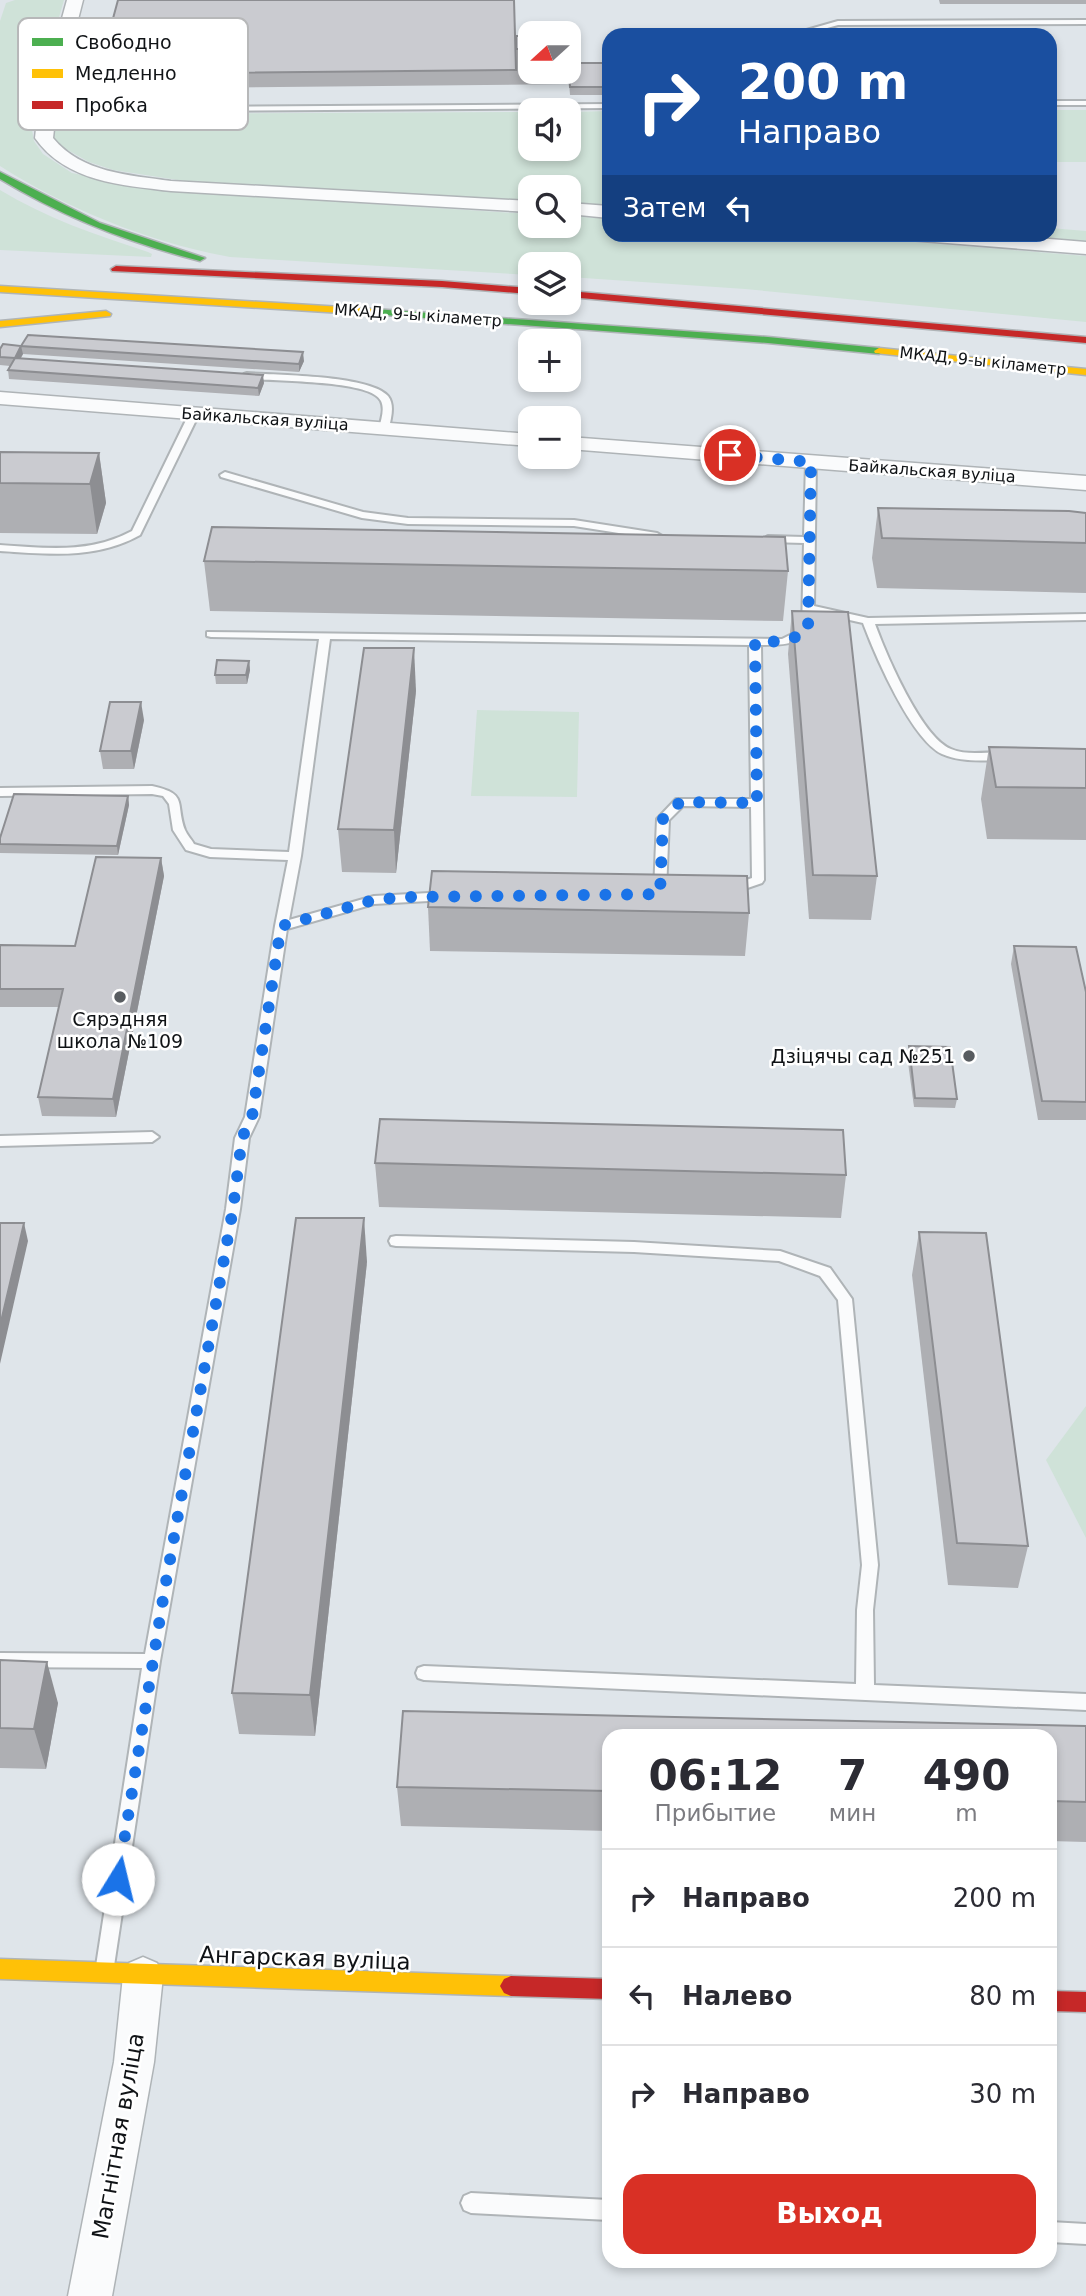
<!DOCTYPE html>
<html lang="ru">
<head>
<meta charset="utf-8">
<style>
  body { margin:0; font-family:"DejaVu Sans",sans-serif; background:#f2f2f3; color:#2b2b33; height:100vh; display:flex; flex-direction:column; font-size:26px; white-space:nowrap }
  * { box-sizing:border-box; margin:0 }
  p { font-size:23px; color:#7c7c81 }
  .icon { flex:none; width:38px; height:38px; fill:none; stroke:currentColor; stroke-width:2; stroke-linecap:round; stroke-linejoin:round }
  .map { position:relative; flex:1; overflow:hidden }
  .details { position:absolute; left:602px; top:1729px; width:455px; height:539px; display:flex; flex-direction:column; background:#fff; border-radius:21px; box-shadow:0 4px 10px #0003 }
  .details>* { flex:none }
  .guide { position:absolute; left:602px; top:28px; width:455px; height:214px; border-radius:21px; box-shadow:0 4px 10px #0003; background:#1a4fa0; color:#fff; overflow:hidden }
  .needle { width:46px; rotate:249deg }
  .buttons { position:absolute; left:518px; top:21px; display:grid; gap:14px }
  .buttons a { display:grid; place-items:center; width:63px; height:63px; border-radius:14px; background:#fff; box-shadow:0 4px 10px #0003; font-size:35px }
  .pin { position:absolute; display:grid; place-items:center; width:60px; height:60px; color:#fff; margin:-30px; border:4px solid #fff; border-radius:50%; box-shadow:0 2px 7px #0007 }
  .me { position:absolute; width:77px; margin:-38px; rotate:9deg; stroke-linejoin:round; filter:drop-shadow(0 0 5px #0008) }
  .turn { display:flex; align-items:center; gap:24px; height:147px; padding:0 21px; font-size:32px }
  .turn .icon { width:91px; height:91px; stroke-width:2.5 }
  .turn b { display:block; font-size:49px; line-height:60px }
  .then { display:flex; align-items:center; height:66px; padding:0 21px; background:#0003; gap:14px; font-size:26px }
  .eta { display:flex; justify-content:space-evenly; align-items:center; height:119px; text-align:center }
  .eta b { font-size:42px; font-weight:800; line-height:49px }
  .cta { display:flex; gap:14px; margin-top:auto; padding:14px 21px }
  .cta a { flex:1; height:80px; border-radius:21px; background:#d93025; color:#fff; font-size:28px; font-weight:800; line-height:80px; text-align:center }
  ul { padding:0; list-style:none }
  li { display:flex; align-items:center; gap:21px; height:98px; padding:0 21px; border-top:2px solid #e1e1e2 }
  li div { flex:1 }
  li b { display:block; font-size:26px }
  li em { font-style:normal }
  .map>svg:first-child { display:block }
  .green { fill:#cfe2d8 }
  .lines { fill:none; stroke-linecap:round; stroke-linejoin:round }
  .lane-casing { stroke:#afb4b7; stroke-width:4 }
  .street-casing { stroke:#afb4b7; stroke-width:3 }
  .fast-casing { stroke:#afb4b7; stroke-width:3 }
  .slow-casing { stroke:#afb4b7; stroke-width:3 }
  .jam-casing { stroke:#afb4b7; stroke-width:3 }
  .lane { fill:#fafbfc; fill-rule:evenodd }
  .street { fill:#fafbfc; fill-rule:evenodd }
  .fast { fill:#4caf50; fill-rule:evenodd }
  .slow { fill:#ffc107; fill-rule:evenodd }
  .jam { fill:#c62828; fill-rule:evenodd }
  .wall { fill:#aeafb3 }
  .shaded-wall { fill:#8d8e92 }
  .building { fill:#cacbd0; stroke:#8d8e92; stroke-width:2 }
  .route { stroke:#1a73e8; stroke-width:12; stroke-dasharray:0 21.6 }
  .poi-dot { fill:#585c60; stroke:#fff; stroke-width:2.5 }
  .labels { text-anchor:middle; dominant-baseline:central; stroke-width:5; stroke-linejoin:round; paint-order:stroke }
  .far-street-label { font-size:16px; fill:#101316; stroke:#fff }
  .poi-label { font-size:19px; fill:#101316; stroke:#fff }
  .near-street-label { font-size:23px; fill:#101316; stroke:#fff }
  .key { fill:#fff; stroke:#b7b8b9; stroke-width:2 }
  .key-label { font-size:19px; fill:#101316 }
</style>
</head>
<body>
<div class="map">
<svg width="1086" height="2296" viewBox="0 0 1086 2296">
  <rect width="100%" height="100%" fill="#dfe5ea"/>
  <!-- green -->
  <g class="green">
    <path d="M15,0H64L37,94L31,124L34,141L43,154L72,173L157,190L530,214V226H569V216L609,219V234L828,235L1086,256V322L745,289L569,277V264H530V275L230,257C149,242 69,210 0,166V21L6,3Z"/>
    <rect x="1050" y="110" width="36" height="52"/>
    <path d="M609,111V206L569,204V187H530V202L197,183L113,170L89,162L55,143C47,121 57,117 78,114L530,112V149H569V112Z"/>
    <path d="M0,190C46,218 96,235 148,252L152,254L151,257L0,250Z"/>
    <polygon points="1050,228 1086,231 1086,241 981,235 1050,234"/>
    <polygon points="477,710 579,712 577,797 471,796"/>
    <polygon points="1086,1406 1086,1538 1046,1460"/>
  </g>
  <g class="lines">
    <defs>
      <g id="lane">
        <polygon points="1086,20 1086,24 838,25 802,35 789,35 838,21"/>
        <polygon points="116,29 119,29 119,33 66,34 62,32 66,30"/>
        <rect x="1050" y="101" width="36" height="4"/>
        <polygon points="609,104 609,108 46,112 42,110 46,108"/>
        <path d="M247,373C276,375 370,375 388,396C395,405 391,418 389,428L384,431L379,428C381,420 385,409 381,401C371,379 268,382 244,378V374Z"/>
        <path d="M194,411L199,414L140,535C95,560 49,554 0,551V545C46,548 90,554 132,531L189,414Z"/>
        <path d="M811,459L816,462L814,606L868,618L1086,614V620L875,624C886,654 921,737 951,749C970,757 992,750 1011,753L1013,756L1007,760C986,760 962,763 942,754C911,739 875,655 863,623L814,612V630C798,645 781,645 761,645L764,880L762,883L730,894L724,890L726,887L752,878L751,807L683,806L669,820L666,891L660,895L654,891L657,819L676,799H751L749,645L330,639L301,856L289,920L374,896L447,892L453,896L447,900L374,904L287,929L259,1117L249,1138L240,1209L160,1661L114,1966L112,1972L105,1975L98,1972L96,1966L142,1668L0,1667V1653L145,1654L226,1209L235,1138L245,1117L275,926L288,860L210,857L186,850L173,830L169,804L163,796L152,794L0,796V788L152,786C189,794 175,803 185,830C187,835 192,840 194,844L211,849L289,852L319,639L211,637L207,636V632L782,639L802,629L804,543L768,542L763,539L768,536L804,537L806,462Z"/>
        <polygon points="225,472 363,512 408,518 574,520 657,533 662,536 657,539 574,526 408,524 362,518 221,477 220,475"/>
        <polygon points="152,1132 159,1137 152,1142 0,1146 0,1136"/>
        <polygon points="396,1236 634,1242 780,1251 830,1268 852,1299 878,1565 873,1610 874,1685 1086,1694 1086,1710 424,1680 418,1678 416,1673 418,1668 424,1666 856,1684 857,1610 862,1565 838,1300 820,1276 779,1261 634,1252 396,1246 391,1245 389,1241 391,1237"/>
        <polygon points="471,2193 609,2200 609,2220 471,2213 464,2210 461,2203 464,2196"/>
        <polygon points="1050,2222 1086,2224 1086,2244 1050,2242"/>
      </g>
      <g id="street">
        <path d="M67,0H83L57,102L53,138C82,173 129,175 171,181L530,201V212L171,191C121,185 66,182 35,138L39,102Z"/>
        <polygon points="569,203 609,206 609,218 569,214"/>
        <polygon points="900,234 987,234 1086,242 1086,254 909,240"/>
        <polygon points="0,392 530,434 530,446 0,404"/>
        <polygon points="569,437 1086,476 1086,490 569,449"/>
        <polygon points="143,1957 157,1963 163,1976 154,2062 112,2296 68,2296 114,2062 123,1976 129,1963"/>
      </g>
      <g id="fast">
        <path d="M0,172L100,223L205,258L200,261C129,243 63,217 0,179Z"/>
        <polygon points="374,309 768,337 879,348 884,351 879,354 768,343 370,314 369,312"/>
      </g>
      <g id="slow">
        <polygon points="0,286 374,309 379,312 374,315 0,292"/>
        <polygon points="106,311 111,314 110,316 0,327 0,321"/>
        <polygon points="879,348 1086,369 1086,375 875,353 874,351"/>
        <polygon points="0,1959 511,1976 518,1979 522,1986 518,1993 511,1996 0,1979"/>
      </g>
      <g id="jam">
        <polygon points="116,266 442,281 530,288 530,294 442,287 112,271 111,269"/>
        <polygon points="569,291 1086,337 1086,343 569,297"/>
        <polygon points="511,1976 609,1979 609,1999 511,1996 504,1993 500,1986 504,1979"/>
        <polygon points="1050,1991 1086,1992 1086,2012 1050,2011"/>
      </g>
    </defs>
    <!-- lane casing -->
    <use href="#lane" class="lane-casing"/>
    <!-- street casing -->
    <use href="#street" class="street-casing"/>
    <!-- fast casing -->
    <use href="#fast" class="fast-casing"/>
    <!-- slow casing -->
    <use href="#slow" class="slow-casing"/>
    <!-- jam casing -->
    <use href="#jam" class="jam-casing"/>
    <!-- lane -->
    <use href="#lane" class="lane"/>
    <!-- street -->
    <use href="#street" class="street"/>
    <!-- fast -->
    <use href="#fast" class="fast"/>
    <!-- slow -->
    <use href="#slow" class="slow"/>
    <!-- jam -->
    <use href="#jam" class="jam"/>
  </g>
  <!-- wall -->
  <g class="wall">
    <polygon points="939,0 1086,0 1086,4 940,4"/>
    <polygon points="530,36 530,72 569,72 609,63 609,95 570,95 569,82 569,84 100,89 98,74 516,49"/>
    <polygon points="21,346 304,361 299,372 23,354 21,358 264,383 259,396 9,379 8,370 10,366 0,365 0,349"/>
    <polygon points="0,452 99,453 106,503 97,534 0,533"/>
    <polygon points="878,508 1086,513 1086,593 877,588 872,558"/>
    <polygon points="204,561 788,571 783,621 210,611"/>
    <polygon points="792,611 877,876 871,920 809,919 788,654"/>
    <polygon points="249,661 250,670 247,684 216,684 215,675"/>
    <polygon points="416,691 396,873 342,872 338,829"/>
    <polygon points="144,720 134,769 103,769 100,751"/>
    <polygon points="989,747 1086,749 1086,840 987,839 981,799"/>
    <polygon points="128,796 129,805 118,855 0,853 0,838"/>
    <polygon points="161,858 164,876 116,1117 42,1116 38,1097 59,1007 0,1007 0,945 75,946"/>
    <polygon points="428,907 749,913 745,956 430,951"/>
    <polygon points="1014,946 1086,992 1086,1120 1038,1120 1011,964"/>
    <polygon points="909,1046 957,1099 955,1108 914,1107 907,1055"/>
    <polygon points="375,1163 846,1175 841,1218 379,1207"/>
    <polygon points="919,1232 1028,1546 1018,1588 948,1585 912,1275"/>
    <polygon points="367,1262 315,1736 239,1734 232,1693"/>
    <polygon points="0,1660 58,1703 46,1769 0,1768"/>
    <polygon points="403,1711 1086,1726 1086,1842 1050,1841 1050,1736 609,1736 609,1831 401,1826 397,1787"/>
  </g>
  <!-- shaded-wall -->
  <g class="shaded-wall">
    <polygon points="21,346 23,354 16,366 15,358"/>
    <polygon points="303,352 304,361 299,372 299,364"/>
    <polygon points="263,375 264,383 259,396 258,388"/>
    <polygon points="99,453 106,503 97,534 90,484"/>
    <polygon points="414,648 416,691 396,873 394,830"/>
    <polygon points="249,661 250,670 247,684 246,675"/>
    <polygon points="141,702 144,720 134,769 131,751"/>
    <polygon points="128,796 129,805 118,855 117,846"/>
    <polygon points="161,858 164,876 116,1117 113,1099"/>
    <polygon points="364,1218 367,1262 315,1736 310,1695"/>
    <polygon points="24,1223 28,1241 0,1364 0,1326"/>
    <polygon points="47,1662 58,1703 46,1769 34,1729"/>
  </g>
  <!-- building -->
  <g class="building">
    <polygon points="118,0 514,0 516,70 98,74"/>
    <rect x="516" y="36" width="14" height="13"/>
    <polygon points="569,63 609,63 609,87 570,87 569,75"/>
    <polygon points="28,335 303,352 299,364 21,346"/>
    <polygon points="3,344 21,346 15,358 0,357 0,349"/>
    <polygon points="15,358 263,375 258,388 8,370"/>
    <polygon points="0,452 99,453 90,484 0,483"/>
    <polygon points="878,508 1069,511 1086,513 1086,543 882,538"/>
    <polygon points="212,527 785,537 788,571 204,561"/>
    <polygon points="792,611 848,612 877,876 813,875"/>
    <polygon points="364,648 414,648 394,830 338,829"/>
    <polygon points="217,660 249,661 246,675 215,675"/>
    <polygon points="110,702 141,702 131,751 100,751"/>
    <polygon points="989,747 1086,749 1086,788 996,787"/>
    <polygon points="14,794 128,796 117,846 0,844 0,838"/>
    <polygon points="96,857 161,858 113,1099 38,1097 63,989 0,989 0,945 75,946"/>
    <polygon points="432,871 747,876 749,913 428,907"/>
    <polygon points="1014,946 1076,947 1086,992 1086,1102 1042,1101"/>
    <polygon points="909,1046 950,1047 957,1099 915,1098"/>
    <polygon points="380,1119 843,1130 846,1175 375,1163"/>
    <polygon points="296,1218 364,1218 310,1695 232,1693"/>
    <polygon points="0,1223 24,1223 0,1326"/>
    <polygon points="919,1232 986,1233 1028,1546 957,1543"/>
    <polygon points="0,1660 47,1662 34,1729 0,1728"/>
    <polygon points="403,1711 1086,1726 1086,1802 1050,1801 1050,1736 609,1736 609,1791 397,1787"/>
  </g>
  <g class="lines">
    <!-- route -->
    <path class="route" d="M118,1879L164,1593L233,1209L242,1138L252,1117L281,926L374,900L405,897L660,894L663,819L680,802L757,803L755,642C775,642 791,642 808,630L811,462L730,455"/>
  </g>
  <!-- markers -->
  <g class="poi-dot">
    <circle cx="120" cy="997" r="7"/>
    <circle cx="969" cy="1056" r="7"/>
  </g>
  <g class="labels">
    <!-- far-street labels -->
    <g class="far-street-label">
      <text transform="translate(418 315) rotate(4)">МКАД, 9-ы кіламетр</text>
      <text transform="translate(983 361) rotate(6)">МКАД, 9-ы кіламетр</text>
      <text transform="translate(265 419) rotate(4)">Байкальская вуліца</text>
      <text transform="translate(932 471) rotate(4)">Байкальская вуліца</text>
    </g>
    <!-- poi labels -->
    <g class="poi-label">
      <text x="120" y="1019">Сярэдняя<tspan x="120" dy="22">школа №109</tspan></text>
      <text x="955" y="1056" text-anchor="end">Дзіцячы сад №251</text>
    </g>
    <!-- near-street labels -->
    <g class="near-street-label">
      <text transform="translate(305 1958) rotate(2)">Ангарская вуліца</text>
      <text transform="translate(118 2136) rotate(-80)">Магнітная вуліца</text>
    </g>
  </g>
  <!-- legend -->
  <rect x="18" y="18" width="230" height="112" rx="10" class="key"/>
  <rect x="32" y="38" width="31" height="8" fill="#4caf50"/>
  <rect x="32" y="69" width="31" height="9" fill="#ffc107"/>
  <rect x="32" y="101" width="31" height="8" fill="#c62828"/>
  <g class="key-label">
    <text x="75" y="49">Свободно</text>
    <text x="75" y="80">Медленно</text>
    <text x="75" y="112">Пробка</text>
  </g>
</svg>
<div class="buttons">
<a><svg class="needle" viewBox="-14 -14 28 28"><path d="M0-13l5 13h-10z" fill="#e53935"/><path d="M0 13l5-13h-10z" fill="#7c7c81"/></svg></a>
<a><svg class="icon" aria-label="sound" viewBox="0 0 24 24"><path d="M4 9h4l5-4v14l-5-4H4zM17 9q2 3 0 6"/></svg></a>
<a><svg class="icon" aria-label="search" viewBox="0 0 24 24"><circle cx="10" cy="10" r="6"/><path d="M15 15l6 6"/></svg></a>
<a><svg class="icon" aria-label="layers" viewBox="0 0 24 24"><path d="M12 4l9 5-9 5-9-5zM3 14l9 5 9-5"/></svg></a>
<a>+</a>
<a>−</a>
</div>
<div class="pin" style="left:730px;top:455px;background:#d93025"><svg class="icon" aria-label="arrive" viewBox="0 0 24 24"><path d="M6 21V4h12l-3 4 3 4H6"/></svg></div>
<svg class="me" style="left:118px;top:1879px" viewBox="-20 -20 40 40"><circle r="19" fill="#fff"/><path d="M0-13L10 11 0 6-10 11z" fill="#1a73e8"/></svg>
<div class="guide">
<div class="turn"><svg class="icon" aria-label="right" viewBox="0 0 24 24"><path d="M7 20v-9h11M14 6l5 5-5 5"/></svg><div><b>200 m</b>Направо</div></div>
<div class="then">Затем<svg class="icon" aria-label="left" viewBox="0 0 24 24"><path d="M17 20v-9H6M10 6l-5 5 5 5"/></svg></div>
</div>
<section class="details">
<div class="eta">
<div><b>06:12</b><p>Прибытие</p></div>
<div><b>7</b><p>мин</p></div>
<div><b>490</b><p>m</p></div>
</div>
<ul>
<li><svg class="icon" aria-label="right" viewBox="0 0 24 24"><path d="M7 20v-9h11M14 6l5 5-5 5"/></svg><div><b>Направо</b></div><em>200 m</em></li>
<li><svg class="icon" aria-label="left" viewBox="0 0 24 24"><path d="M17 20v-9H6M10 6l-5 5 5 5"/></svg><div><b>Налево</b></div><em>80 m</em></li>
<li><svg class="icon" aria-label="right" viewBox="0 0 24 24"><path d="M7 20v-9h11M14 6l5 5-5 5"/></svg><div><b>Направо</b></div><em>30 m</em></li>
</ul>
<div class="cta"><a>Выход</a></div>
</section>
</div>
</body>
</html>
